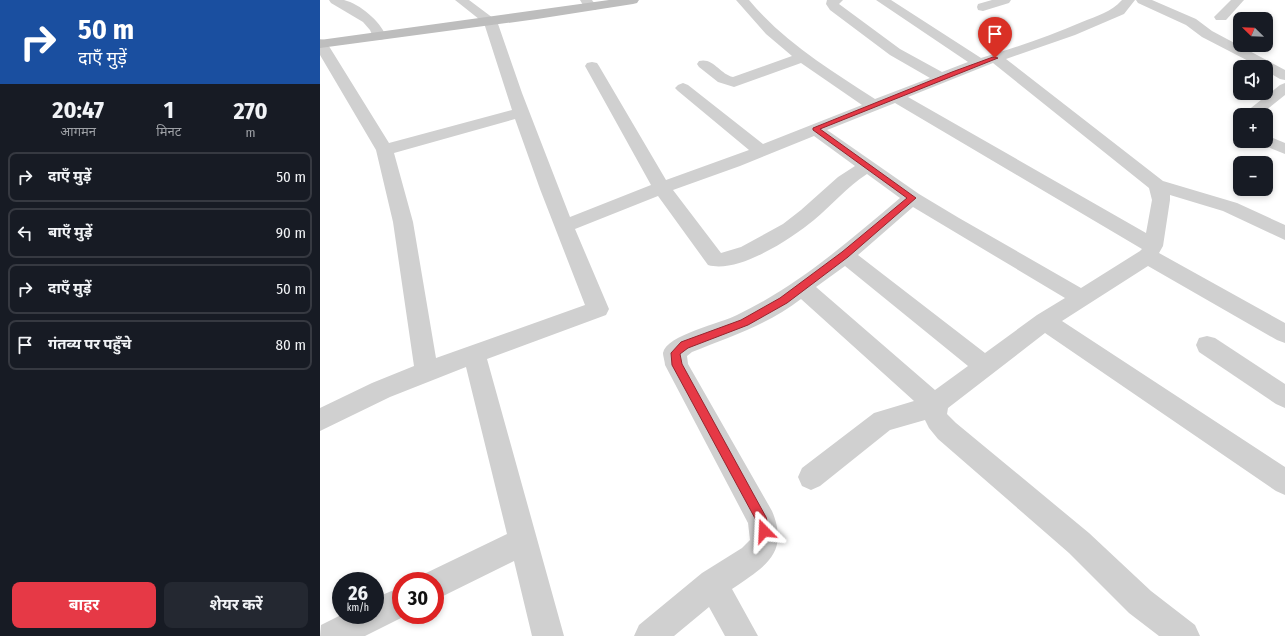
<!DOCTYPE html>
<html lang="hi">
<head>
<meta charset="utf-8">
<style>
  body { margin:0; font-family:"Fira Sans Condensed","Noto Sans Devanagari",sans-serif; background:#242831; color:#f1f3f6; height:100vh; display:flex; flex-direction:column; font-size:15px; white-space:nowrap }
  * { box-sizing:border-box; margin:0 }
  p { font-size:13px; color:#9ea1a6 }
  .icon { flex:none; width:22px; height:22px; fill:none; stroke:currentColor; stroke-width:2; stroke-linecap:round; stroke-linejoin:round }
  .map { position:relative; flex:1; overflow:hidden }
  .drawer { display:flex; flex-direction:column; background:#171b24; width:320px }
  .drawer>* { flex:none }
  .banner { background:#1a4fa0; color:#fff; overflow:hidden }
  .needle { width:26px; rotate:293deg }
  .fabs { position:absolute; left:913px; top:12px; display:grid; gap:8px }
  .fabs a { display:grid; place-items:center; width:40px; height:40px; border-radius:8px; background:#171b24; box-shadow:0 2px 6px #0003; font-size:20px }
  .speed { position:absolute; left:12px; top:572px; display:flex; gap:8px; font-size:20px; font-weight:700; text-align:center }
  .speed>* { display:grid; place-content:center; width:52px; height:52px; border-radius:50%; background:#171b24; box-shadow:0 2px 6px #0003; line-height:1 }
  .speed small { font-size:10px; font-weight:400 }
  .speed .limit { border:6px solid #d22; background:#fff; color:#111 }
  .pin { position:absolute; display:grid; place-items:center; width:34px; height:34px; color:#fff; margin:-41px -17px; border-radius:50% 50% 50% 0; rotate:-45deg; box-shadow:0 0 4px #0007 }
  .pin .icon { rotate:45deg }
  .me { position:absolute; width:44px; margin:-22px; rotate:339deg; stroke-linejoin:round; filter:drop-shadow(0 0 3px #0008) }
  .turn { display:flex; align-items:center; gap:14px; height:84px; padding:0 12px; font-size:18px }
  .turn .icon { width:52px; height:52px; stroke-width:2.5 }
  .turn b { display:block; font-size:28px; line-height:34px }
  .eta { display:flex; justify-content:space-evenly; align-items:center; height:68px; text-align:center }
  .eta b { font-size:24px; font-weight:700; line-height:28px }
  .button { display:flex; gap:8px; margin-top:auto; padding:8px 12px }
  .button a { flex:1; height:46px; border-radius:8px; background:#e63946; color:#fff; font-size:16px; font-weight:700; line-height:46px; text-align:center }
  .button a+a { background:#242831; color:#f1f3f6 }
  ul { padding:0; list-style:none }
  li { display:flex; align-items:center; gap:12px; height:50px; margin:0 8px 6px; padding:0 4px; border:2px solid #363941; border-radius:8px }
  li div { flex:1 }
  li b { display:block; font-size:15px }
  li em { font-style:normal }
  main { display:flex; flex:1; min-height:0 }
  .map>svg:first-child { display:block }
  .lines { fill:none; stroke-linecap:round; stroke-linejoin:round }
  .street { fill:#d0d0d0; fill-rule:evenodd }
  .secondary { fill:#bdbdbd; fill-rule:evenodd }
  .route { fill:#e63946; stroke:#96252e }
</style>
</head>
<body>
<main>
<section class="drawer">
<div class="banner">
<div class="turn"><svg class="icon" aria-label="right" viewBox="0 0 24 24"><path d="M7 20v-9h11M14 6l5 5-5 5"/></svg><div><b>50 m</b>दाएँ मुड़ें</div></div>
</div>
<div class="eta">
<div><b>20:47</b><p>आगमन</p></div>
<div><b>1</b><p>मिनट</p></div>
<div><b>270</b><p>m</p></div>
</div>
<ul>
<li><svg class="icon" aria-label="right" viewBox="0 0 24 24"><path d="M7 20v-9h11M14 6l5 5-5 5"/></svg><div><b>दाएँ मुड़ें</b></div><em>50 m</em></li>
<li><svg class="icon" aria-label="left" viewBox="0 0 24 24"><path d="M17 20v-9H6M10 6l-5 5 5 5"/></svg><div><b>बाएँ मुड़ें</b></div><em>90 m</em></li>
<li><svg class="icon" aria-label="right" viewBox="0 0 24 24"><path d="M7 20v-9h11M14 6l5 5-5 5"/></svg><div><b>दाएँ मुड़ें</b></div><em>50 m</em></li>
<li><svg class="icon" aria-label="arrive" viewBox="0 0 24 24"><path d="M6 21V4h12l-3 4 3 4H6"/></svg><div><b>गंतव्य पर पहुँचे</b></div><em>80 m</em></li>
</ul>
<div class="button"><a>बाहर</a><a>शेयर करें</a></div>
</section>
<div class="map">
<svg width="965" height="636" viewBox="0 0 965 636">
  <rect width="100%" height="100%" fill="#fff"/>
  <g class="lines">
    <!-- street -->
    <g class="street">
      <path d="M9,0C13,0 20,0 24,0C40,4 60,21 66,36L64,39L59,40L54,39L50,30L43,22L11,3Z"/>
      <path d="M135,0H149L177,21L202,93L250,217L331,185L265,66L267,63L272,62L277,63L279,66L346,180L429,150L358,91L355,88L358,85L363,83L368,85L443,144L542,105L481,63L414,87L398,82L379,67L377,64L379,61C393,57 400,74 413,77L472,56L446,34L416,0H429C464,42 510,70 555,99L610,78L570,55L510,10L506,4L507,0H523L519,4L580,49L622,72L648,62L556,0H571L661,58C695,48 729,36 762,22C777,16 791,12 802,0H815L804,14L755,35L686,59L843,181L917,203L965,225V240L903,211L850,195V200L843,246L839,253L965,323V343L957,340L828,266L742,321L965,467V495L956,491L725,333L628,408L627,414L636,423L769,533L831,591L875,625L880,636H839L809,613L749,553L618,439L609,428L605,420L570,430L500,486L491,490L482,486L478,477L482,468L554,413L594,401L481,299C449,324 410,337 372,352L367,356L368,364L452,511C470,554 444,567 412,589L438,636H405L389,607L354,636H314L319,625L382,573L422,548L430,540L428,523L345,365C345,362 343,356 343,353C346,335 402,323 417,315C478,286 529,241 580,198L547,174C527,187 512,205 494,220C471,239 418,274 388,265L338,196L255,229L289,309L286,315L167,359L244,636H212L194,561L115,600V581H102L104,574L187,534L146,367L70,397L0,431V408L52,383L94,366L73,222L56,150L0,55V39L5,40L7,43L69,143L192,110L164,23ZM673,63L829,188L832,200L826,233L588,97ZM575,103L822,249L820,251L761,288L639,218L599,194L507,130ZM195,119L220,189L265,305L116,358L93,222L74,153ZM494,136L535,166L518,177L481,210L463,224L421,247L401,253L353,190L420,166ZM593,207L745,298L717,315L665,353L538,255ZM525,266L648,366L615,390L496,287Z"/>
      <polygon points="260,0 272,0 277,7 276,10 266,10"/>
      <polygon points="672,0 691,0 689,3 663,11 658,10 657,7 658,4"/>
      <polygon points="816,0 832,0 876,19 892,31 965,70 965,80 960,79 946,71 946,67 940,67 882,37 866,25 818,3"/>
      <polygon points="911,0 924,0 906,20 896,20 894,17"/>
      <polygon points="965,83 965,95 940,115 922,115 960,85"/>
      <polygon points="946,135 965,143 965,154 940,144 938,141 946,141"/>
      <polygon points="887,336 895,338 965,384 965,408 956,404 879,352 876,345 879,338"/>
      <polygon points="81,587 81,615 87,615 45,636 0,636 1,625 21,615 55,615 55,598"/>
    </g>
    <!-- secondary -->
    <polygon class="secondary" points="289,0 319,0 317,3 313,4 217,19 0,48 0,40"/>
  </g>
  <!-- route -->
  <polygon class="route" points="673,57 678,58 500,129 596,198 528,257 467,303 428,325 368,348 360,354 362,364 446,517 450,531 448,535 444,537 440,535 437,522 352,365 351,353 361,342 421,320 460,298 522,252 587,198 493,130 493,128 632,72"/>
</svg>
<div class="fabs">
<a><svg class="needle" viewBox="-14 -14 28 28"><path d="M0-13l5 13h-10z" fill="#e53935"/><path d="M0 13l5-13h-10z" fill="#9ea1a6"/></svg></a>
<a><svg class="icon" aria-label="sound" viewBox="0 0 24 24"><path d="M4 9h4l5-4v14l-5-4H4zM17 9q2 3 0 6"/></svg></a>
<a>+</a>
<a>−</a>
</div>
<div class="speed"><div>26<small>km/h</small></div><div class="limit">30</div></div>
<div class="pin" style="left:675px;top:58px;background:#d93025"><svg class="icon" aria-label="arrive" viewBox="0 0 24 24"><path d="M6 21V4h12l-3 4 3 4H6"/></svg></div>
<svg class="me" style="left:444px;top:531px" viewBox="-20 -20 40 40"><path d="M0-17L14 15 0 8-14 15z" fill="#e63946" stroke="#fff" stroke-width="4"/></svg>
</div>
</main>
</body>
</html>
